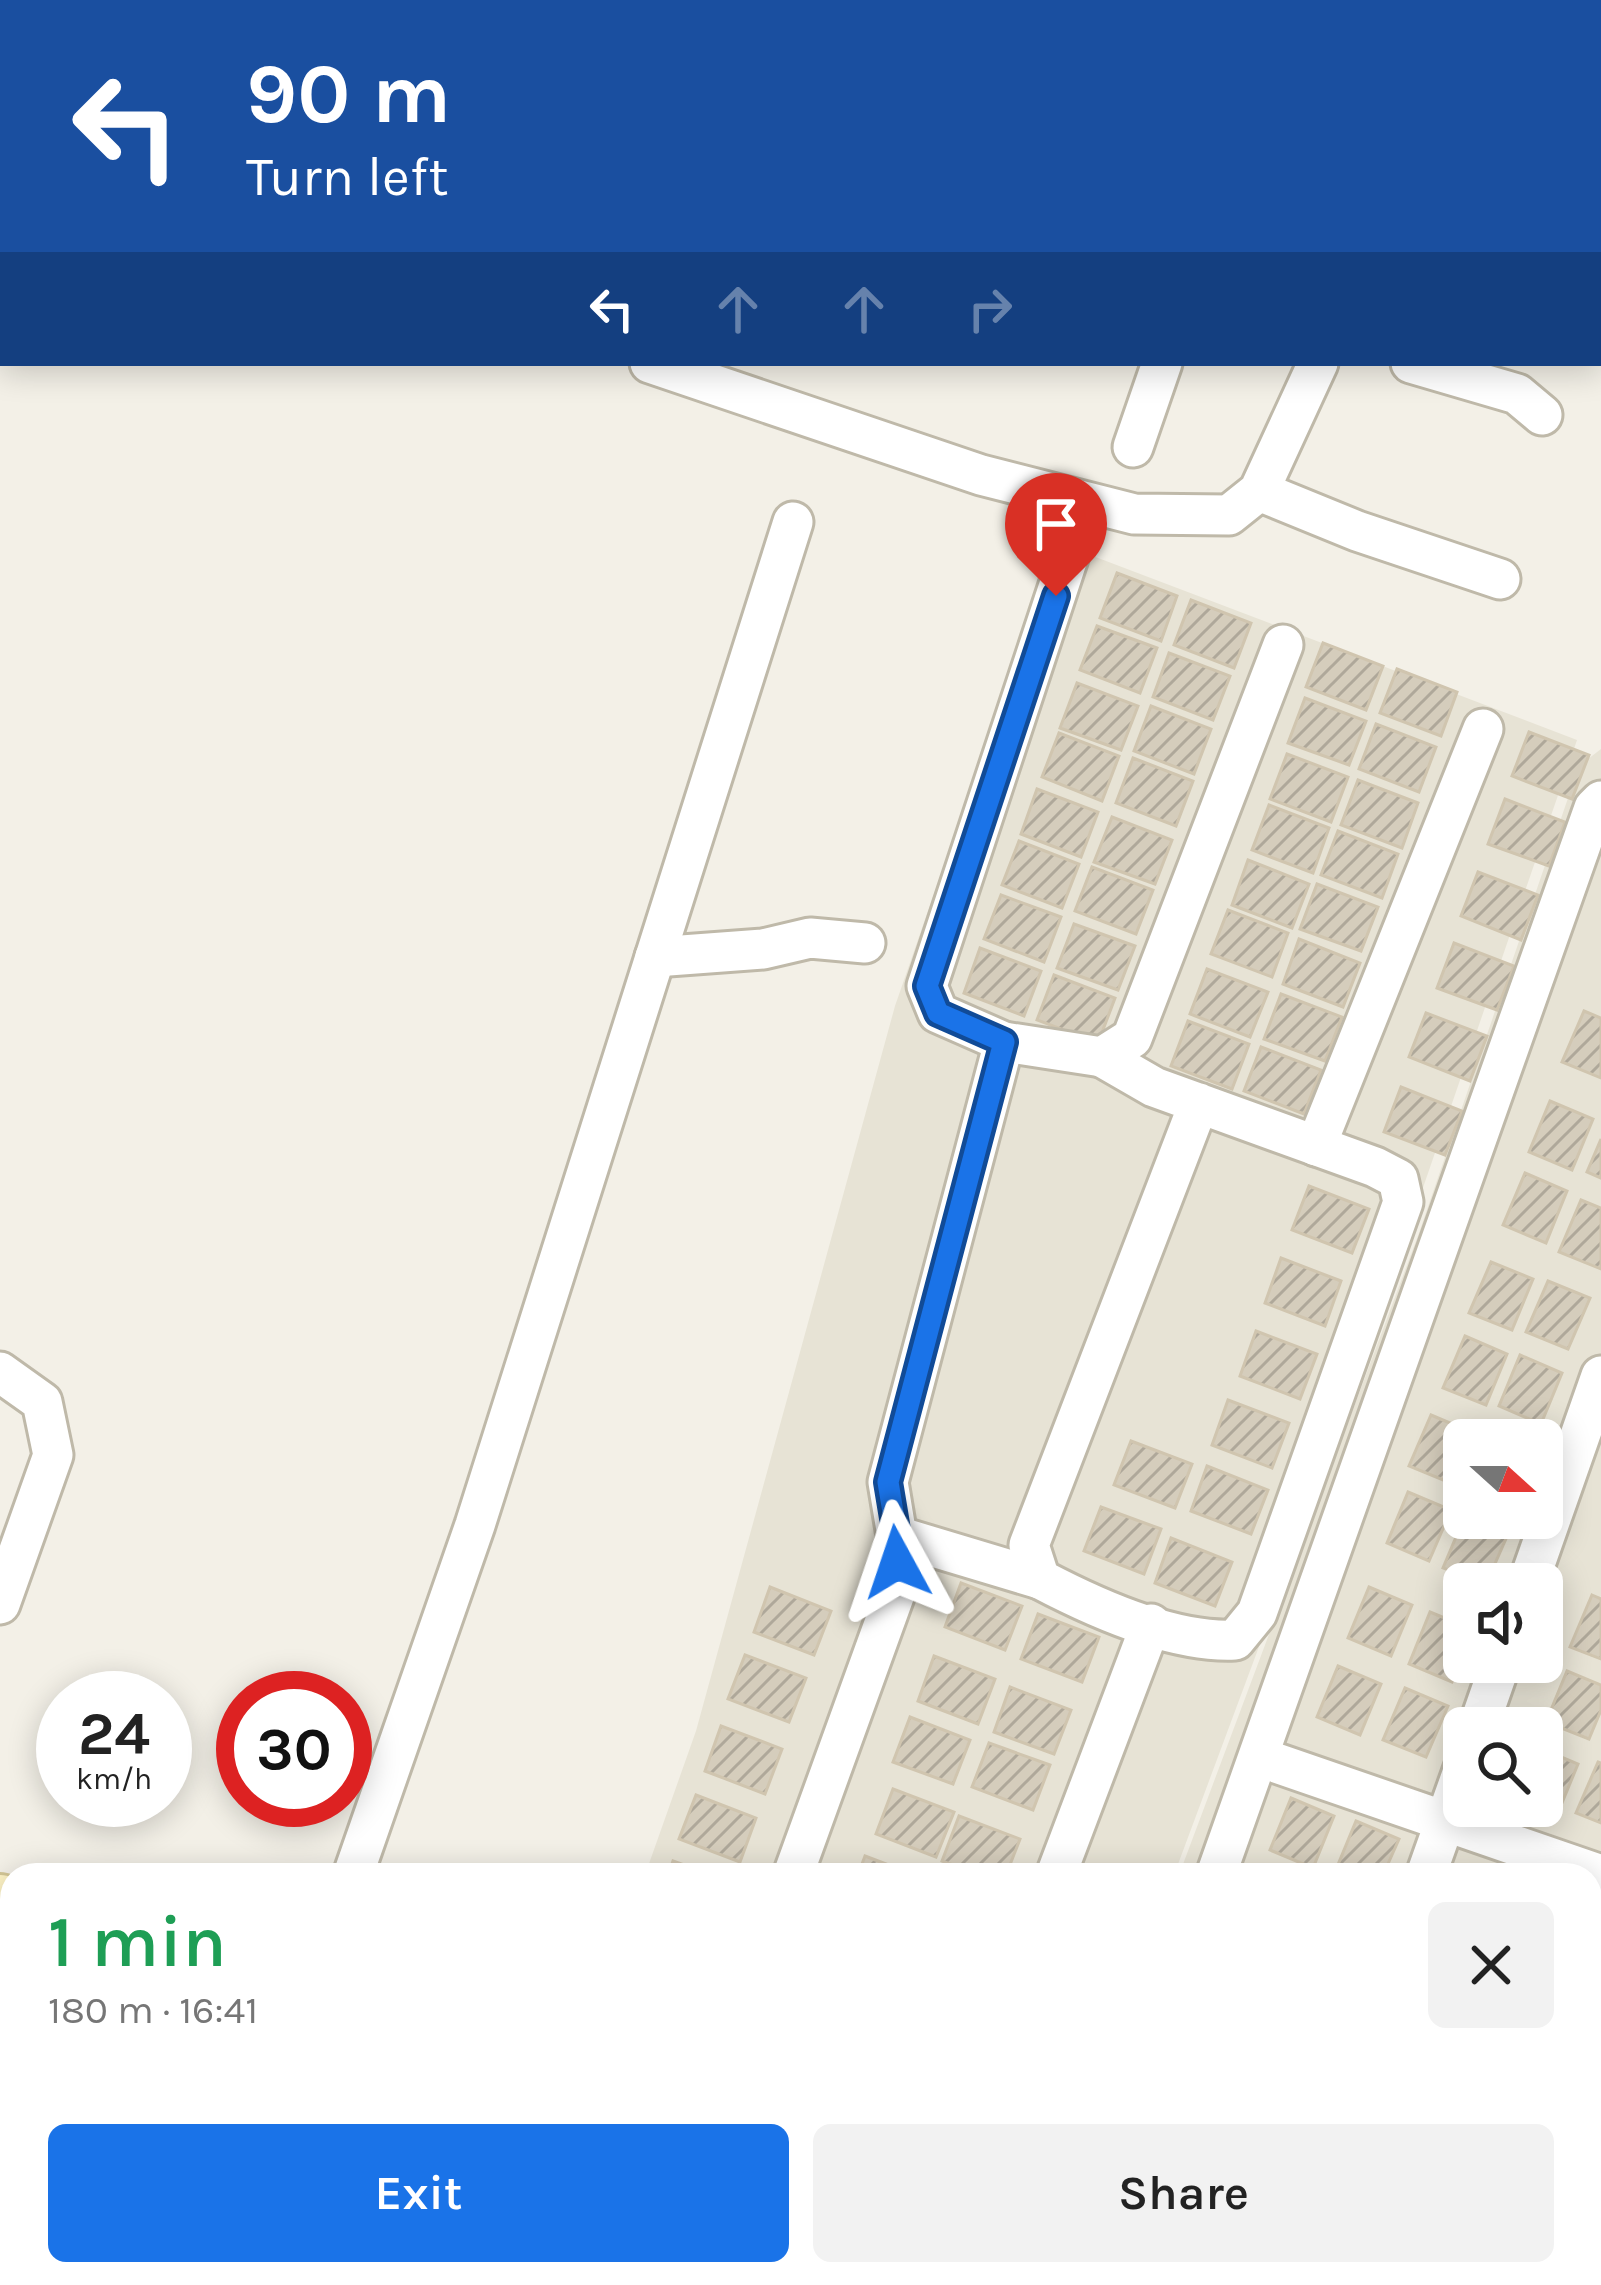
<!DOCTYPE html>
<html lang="en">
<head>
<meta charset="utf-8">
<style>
  body { margin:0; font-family:Karla,sans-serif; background:#f2f2f2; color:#222; height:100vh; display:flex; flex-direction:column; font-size:45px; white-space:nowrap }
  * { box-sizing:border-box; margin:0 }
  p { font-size:39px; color:#767676 }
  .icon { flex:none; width:66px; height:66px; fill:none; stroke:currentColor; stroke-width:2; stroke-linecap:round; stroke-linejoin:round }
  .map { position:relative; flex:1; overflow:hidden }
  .panel { position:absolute; left:0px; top:1863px; width:1602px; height:423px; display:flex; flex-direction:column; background:#fff; border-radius:36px 36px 0 0; box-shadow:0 6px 30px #0003 }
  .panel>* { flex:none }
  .banner { position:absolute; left:0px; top:0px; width:1602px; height:366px; box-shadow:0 6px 30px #0003; background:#1a4fa0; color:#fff; overflow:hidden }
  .needle { width:78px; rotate:111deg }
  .controls { position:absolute; left:1443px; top:1419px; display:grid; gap:24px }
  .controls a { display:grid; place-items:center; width:120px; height:120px; border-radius:18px; background:#fff; box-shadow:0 6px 30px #0003; font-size:60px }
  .speed { position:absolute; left:36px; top:1671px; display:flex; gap:24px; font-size:60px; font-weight:700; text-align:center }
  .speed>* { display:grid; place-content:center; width:156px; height:156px; border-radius:50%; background:#fff; box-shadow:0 6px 30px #0003; line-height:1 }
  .speed small { font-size:30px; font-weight:400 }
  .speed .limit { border:18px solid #d22; background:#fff; color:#111 }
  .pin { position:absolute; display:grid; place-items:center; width:102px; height:102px; color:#fff; margin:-123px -51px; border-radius:50% 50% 50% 0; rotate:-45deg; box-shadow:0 0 12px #0007 }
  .pin .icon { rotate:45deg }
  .me { position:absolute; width:132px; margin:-66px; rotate:355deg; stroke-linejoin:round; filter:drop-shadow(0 0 9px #0008) }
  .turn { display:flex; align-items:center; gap:42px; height:252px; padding:0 48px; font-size:54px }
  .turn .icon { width:156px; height:156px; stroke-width:2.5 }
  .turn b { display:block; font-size:84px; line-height:102px }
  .lanes { display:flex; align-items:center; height:114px; padding:0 48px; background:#0003; justify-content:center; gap:60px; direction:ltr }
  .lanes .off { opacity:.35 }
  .round { display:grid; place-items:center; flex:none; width:126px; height:126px; border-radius:18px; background:#f2f2f2 }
  .summary { display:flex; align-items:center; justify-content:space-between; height:204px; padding:0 48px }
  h1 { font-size:72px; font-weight:600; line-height:90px; color:#1e9e55 }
  .action { display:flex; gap:24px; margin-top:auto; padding:24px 48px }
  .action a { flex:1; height:138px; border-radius:18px; background:#1a73e8; color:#fff; font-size:48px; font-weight:600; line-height:138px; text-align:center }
  .action a+a { background:#f2f2f2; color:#222 }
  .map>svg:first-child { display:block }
  .residential { fill:#e7e3d5; fill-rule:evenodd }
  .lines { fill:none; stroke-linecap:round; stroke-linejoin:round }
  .canal { stroke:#a3ccf0; stroke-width:39 }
  .building { fill:url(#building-hatch); stroke:#d0c5af; stroke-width:3 }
  .lane-casing { stroke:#bfb9a9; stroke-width:24 }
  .street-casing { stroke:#bfb9a9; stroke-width:45 }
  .secondary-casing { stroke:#d4c797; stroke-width:60 }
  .lane { stroke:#fff; stroke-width:18 }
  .street { stroke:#fff; stroke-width:39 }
  .secondary { stroke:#fef4c6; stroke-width:54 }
  .route-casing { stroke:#114b97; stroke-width:30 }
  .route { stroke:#1a73e8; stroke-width:21 }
</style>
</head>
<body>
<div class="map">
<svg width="1601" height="2285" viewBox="0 0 1601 2285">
  <defs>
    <pattern id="building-hatch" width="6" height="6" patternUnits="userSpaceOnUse" patternTransform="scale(3)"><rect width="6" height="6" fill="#d5cdbc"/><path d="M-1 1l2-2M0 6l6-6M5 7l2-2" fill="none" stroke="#afa89a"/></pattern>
  </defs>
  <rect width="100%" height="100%" fill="#f3f0e7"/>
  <!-- residential -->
  <g class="residential">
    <polygon points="746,0 1380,0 745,3"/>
    <polygon points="1056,542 1577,740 1340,1429 1174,1875 645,1875 696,1731 895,1006"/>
    <path d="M1601,749V2285H1026L1030,2274H1590V1875H1179L1419,1233L1579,766ZM1464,1440H1542V1518H1464ZM1464,1584H1542V1662H1464ZM1464,1728H1542V1806H1464Z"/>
  </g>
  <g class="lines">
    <!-- canal -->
    <g class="canal">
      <polyline points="0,1958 12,1962"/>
      <polyline points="725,2274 749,2285"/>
    </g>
  </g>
  <!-- building -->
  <g class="building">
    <polygon points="1117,573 1177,596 1161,641 1100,618"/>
    <polygon points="1191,600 1251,623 1234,668 1174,645"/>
    <polygon points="1097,626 1157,648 1140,693 1080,670"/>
    <polygon points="1323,643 1383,666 1366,710 1306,687"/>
    <polygon points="1169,653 1230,676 1213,720 1153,697"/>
    <polygon points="1397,669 1457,692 1441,736 1380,713"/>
    <polygon points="1077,683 1138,706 1121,750 1060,728"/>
    <polygon points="1305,698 1366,721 1349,765 1288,743"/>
    <polygon points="1151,706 1211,729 1194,774 1134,751"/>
    <polygon points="1376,724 1436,747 1419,792 1359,769"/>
    <polygon points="1529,732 1589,755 1572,799 1512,776"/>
    <polygon points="1059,733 1119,756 1102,801 1042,777"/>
    <polygon points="1287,754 1348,777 1331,822 1270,799"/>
    <polygon points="1133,758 1193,781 1176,826 1116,803"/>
    <polygon points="1358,780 1418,803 1402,848 1341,825"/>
    <polygon points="1037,789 1098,812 1081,857 1021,834"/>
    <polygon points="1505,799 1565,822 1549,866 1488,844"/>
    <polygon points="1269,805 1329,828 1313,873 1252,850"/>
    <polygon points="1112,817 1172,840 1155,884 1094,862"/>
    <polygon points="1338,831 1398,854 1382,898 1321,875"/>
    <polygon points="1019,841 1079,864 1062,908 1002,885"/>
    <polygon points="1248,860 1309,884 1292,928 1232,905"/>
    <polygon points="1092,867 1153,890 1136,934 1075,911"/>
    <polygon points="1478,872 1538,895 1521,940 1461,916"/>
    <polygon points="1317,884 1378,907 1361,951 1300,929"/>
    <polygon points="1001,895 1061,917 1044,962 984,939"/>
    <polygon points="1228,910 1288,933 1272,977 1211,954"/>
    <polygon points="1074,924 1135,946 1118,990 1057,968"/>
    <polygon points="1299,939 1360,963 1343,1007 1283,984"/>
    <polygon points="1454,943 1514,966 1497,1010 1437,988"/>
    <polygon points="980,948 1041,971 1024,1016 964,993"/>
    <polygon points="1207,969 1268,992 1250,1037 1190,1014"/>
    <polygon points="1054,975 1115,998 1098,1043 1037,1020"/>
    <polygon points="1281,994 1342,1017 1325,1061 1264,1039"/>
    <polygon points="1584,1011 1601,1018 1601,1078 1562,1062"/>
    <polygon points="1426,1013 1487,1036 1470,1081 1409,1057"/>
    <polygon points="1188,1021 1249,1044 1232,1089 1171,1066"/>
    <polygon points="1261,1047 1321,1070 1304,1114 1244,1091"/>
    <polygon points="1401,1087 1462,1111 1445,1155 1384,1132"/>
    <polygon points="1550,1101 1593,1119 1572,1170 1529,1152"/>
    <polygon points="1601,1139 1601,1178 1587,1172"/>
    <polygon points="1525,1173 1567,1191 1546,1243 1503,1225"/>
    <polygon points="1309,1186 1369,1209 1352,1253 1292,1230"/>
    <polygon points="1581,1200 1601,1208 1601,1269 1559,1252"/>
    <polygon points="1281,1258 1341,1281 1325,1326 1265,1303"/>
    <polygon points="1491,1262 1533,1279 1512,1330 1469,1313"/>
    <polygon points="1548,1281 1590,1298 1568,1349 1526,1332"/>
    <polygon points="1256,1331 1317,1354 1300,1399 1240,1376"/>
    <polygon points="1465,1336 1507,1354 1486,1405 1443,1388"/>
    <polygon points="1520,1355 1562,1373 1541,1424 1499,1406"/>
    <polygon points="1228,1400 1289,1423 1272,1468 1212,1445"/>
    <polygon points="1431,1415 1474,1433 1471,1440 1464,1440 1464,1456 1453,1484 1409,1466"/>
    <polygon points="1131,1441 1192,1464 1175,1508 1114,1485"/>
    <polygon points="1207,1466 1268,1490 1251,1534 1191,1511"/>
    <polygon points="1408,1492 1451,1510 1429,1561 1387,1543"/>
    <polygon points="1101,1507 1161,1529 1144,1574 1084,1551"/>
    <polygon points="1464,1518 1508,1534 1486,1584 1443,1568"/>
    <polygon points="1171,1538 1232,1562 1215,1606 1155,1583"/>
    <polygon points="961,1583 1022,1606 1005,1650 945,1627"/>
    <polygon points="770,1587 831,1611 814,1655 754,1632"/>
    <polygon points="1369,1587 1412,1605 1391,1656 1348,1638"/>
    <polygon points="1592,1595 1601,1599 1601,1659 1570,1647"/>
    <polygon points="1430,1612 1464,1626 1464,1652 1452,1682 1409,1664"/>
    <polygon points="1038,1614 1099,1637 1082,1682 1021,1659"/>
    <polygon points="745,1655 806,1678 789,1722 728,1699"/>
    <polygon points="934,1656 995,1679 978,1724 918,1701"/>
    <polygon points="1338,1666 1381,1684 1360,1735 1317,1717"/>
    <polygon points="1567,1671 1601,1685 1601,1710 1589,1739 1546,1722"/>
    <polygon points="1010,1687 1071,1710 1054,1754 994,1732"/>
    <polygon points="1405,1688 1448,1706 1426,1757 1383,1740"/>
    <polygon points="910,1717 970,1740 953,1784 893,1762"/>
    <polygon points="721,1726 782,1749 765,1794 705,1771"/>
    <polygon points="989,1743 1050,1765 1033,1810 972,1787"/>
    <polygon points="1542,1749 1578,1764 1557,1815 1535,1806 1542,1806"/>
    <polygon points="1598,1762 1601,1763 1601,1823 1576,1813"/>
    <polygon points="893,1789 954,1812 936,1857 876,1834"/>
    <polygon points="696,1795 756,1818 740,1862 679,1839"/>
    <polygon points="1291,1798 1334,1816 1313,1868 1270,1850"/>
    <polygon points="959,1816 1020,1839 1006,1875 980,1875 942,1861"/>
    <polygon points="1356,1821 1399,1839 1383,1875 1335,1872"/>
    <polygon points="865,1856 915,1875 858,1875"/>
    <polygon points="673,1861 712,1875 668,1875"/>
    <polygon points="1118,2274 1162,2274 1167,2276 1163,2285 1113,2285"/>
    <polygon points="1341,2274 1391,2274 1387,2285 1337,2285"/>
  </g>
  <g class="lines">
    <defs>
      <g id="lane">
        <polyline points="19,3 21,0"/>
        <polyline points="110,3 110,0"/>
        <polyline points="207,3 208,0"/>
        <polyline points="0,54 3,46"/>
        <polyline points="0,344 3,337"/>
      </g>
      <g id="street">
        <polyline points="849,3 849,0"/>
        <polyline points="1035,3 1036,0"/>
        <polyline points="1233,3 1234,0"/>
        <polyline points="0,154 3,155"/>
        <polyline points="650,363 981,475 1134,514 1229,515 1259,491 1318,363"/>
        <polyline points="1411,363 1517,394 1542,415"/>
        <polyline points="1133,447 1162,363"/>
        <polyline points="1259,491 1357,531 1500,579"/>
        <polyline points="1070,552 927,986 938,1013 1004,1042 1102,1057 1132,1038 1283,645"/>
        <polyline points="655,957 763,949 810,938 865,943"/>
        <path d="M1102,1057L1154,1087L1375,1167L1398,1179L1403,1202L1257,1613L1235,1640C1173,1643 1095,1608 1040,1579L1029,1545L1199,1103"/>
        <polyline points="1316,1146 1483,729"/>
        <polyline points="0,1372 42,1402 53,1455 0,1604"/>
        <polyline points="897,1536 1040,1579"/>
        <polyline points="1528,1584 1601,1376"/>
        <polyline points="1478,1728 1501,1662"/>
        <polyline points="1259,1757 1601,1875"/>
        <polyline points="353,1875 475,1525 793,522"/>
        <polyline points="793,1875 897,1588 897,1536 888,1482 1004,1042"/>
        <polyline points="1056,1875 1151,1624"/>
        <polyline points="1216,1875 1594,808 1601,801"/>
        <polyline points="1426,1875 1464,1768"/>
        <polyline points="1590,2117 1601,2088"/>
        <polyline points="1278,2285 1282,2274"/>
        <polyline points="1526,2285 1530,2274"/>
      </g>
      <g id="secondary">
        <polyline points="0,1902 12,1905"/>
        <polyline points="886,2274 913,2285"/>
      </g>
    </defs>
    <!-- lane casing -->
    <use href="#lane" class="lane-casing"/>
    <!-- street casing -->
    <use href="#street" class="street-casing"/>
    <!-- secondary casing -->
    <use href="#secondary" class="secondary-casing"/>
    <!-- lane -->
    <use href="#lane" class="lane"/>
    <!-- street -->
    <use href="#street" class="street"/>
    <!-- secondary -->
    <use href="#secondary" class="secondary"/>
  </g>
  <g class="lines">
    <defs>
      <polyline id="route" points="897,1562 897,1536 888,1482 1004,1042 938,1013 927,986 1056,596"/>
    </defs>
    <!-- route casing -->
    <use href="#route" class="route-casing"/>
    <!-- route -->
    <use href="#route" class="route"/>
  </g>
</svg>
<div class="controls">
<a><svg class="needle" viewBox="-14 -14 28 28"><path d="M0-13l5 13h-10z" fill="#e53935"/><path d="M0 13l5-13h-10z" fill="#767676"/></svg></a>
<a><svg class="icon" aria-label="sound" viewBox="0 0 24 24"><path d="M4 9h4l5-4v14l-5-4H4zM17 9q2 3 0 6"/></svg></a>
<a><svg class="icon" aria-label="search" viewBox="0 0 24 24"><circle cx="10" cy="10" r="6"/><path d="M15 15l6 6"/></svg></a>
</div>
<div class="speed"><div>24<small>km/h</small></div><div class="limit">30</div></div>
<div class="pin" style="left:1056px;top:596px;background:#d93025"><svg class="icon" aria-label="arrive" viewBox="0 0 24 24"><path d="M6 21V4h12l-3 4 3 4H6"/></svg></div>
<svg class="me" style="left:897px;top:1562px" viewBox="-20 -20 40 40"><path d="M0-17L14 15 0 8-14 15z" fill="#1a73e8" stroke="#fff" stroke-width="4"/></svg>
<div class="banner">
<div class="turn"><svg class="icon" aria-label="left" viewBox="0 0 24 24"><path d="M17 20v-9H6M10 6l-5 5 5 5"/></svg><div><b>90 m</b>Turn left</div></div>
<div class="lanes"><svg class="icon" aria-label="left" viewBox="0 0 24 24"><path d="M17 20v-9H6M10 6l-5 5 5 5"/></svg><svg class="icon off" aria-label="ahead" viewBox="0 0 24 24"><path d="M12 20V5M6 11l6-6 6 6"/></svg><svg class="icon off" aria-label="ahead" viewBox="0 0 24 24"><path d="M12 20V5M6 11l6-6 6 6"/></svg><svg class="icon off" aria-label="right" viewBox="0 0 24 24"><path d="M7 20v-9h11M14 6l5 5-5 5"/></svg></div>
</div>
<section class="panel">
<div class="summary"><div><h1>1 min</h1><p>180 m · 16:41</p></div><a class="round"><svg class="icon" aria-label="close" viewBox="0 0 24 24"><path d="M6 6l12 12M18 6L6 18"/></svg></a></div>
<div class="action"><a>Exit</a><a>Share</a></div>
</section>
</div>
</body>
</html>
